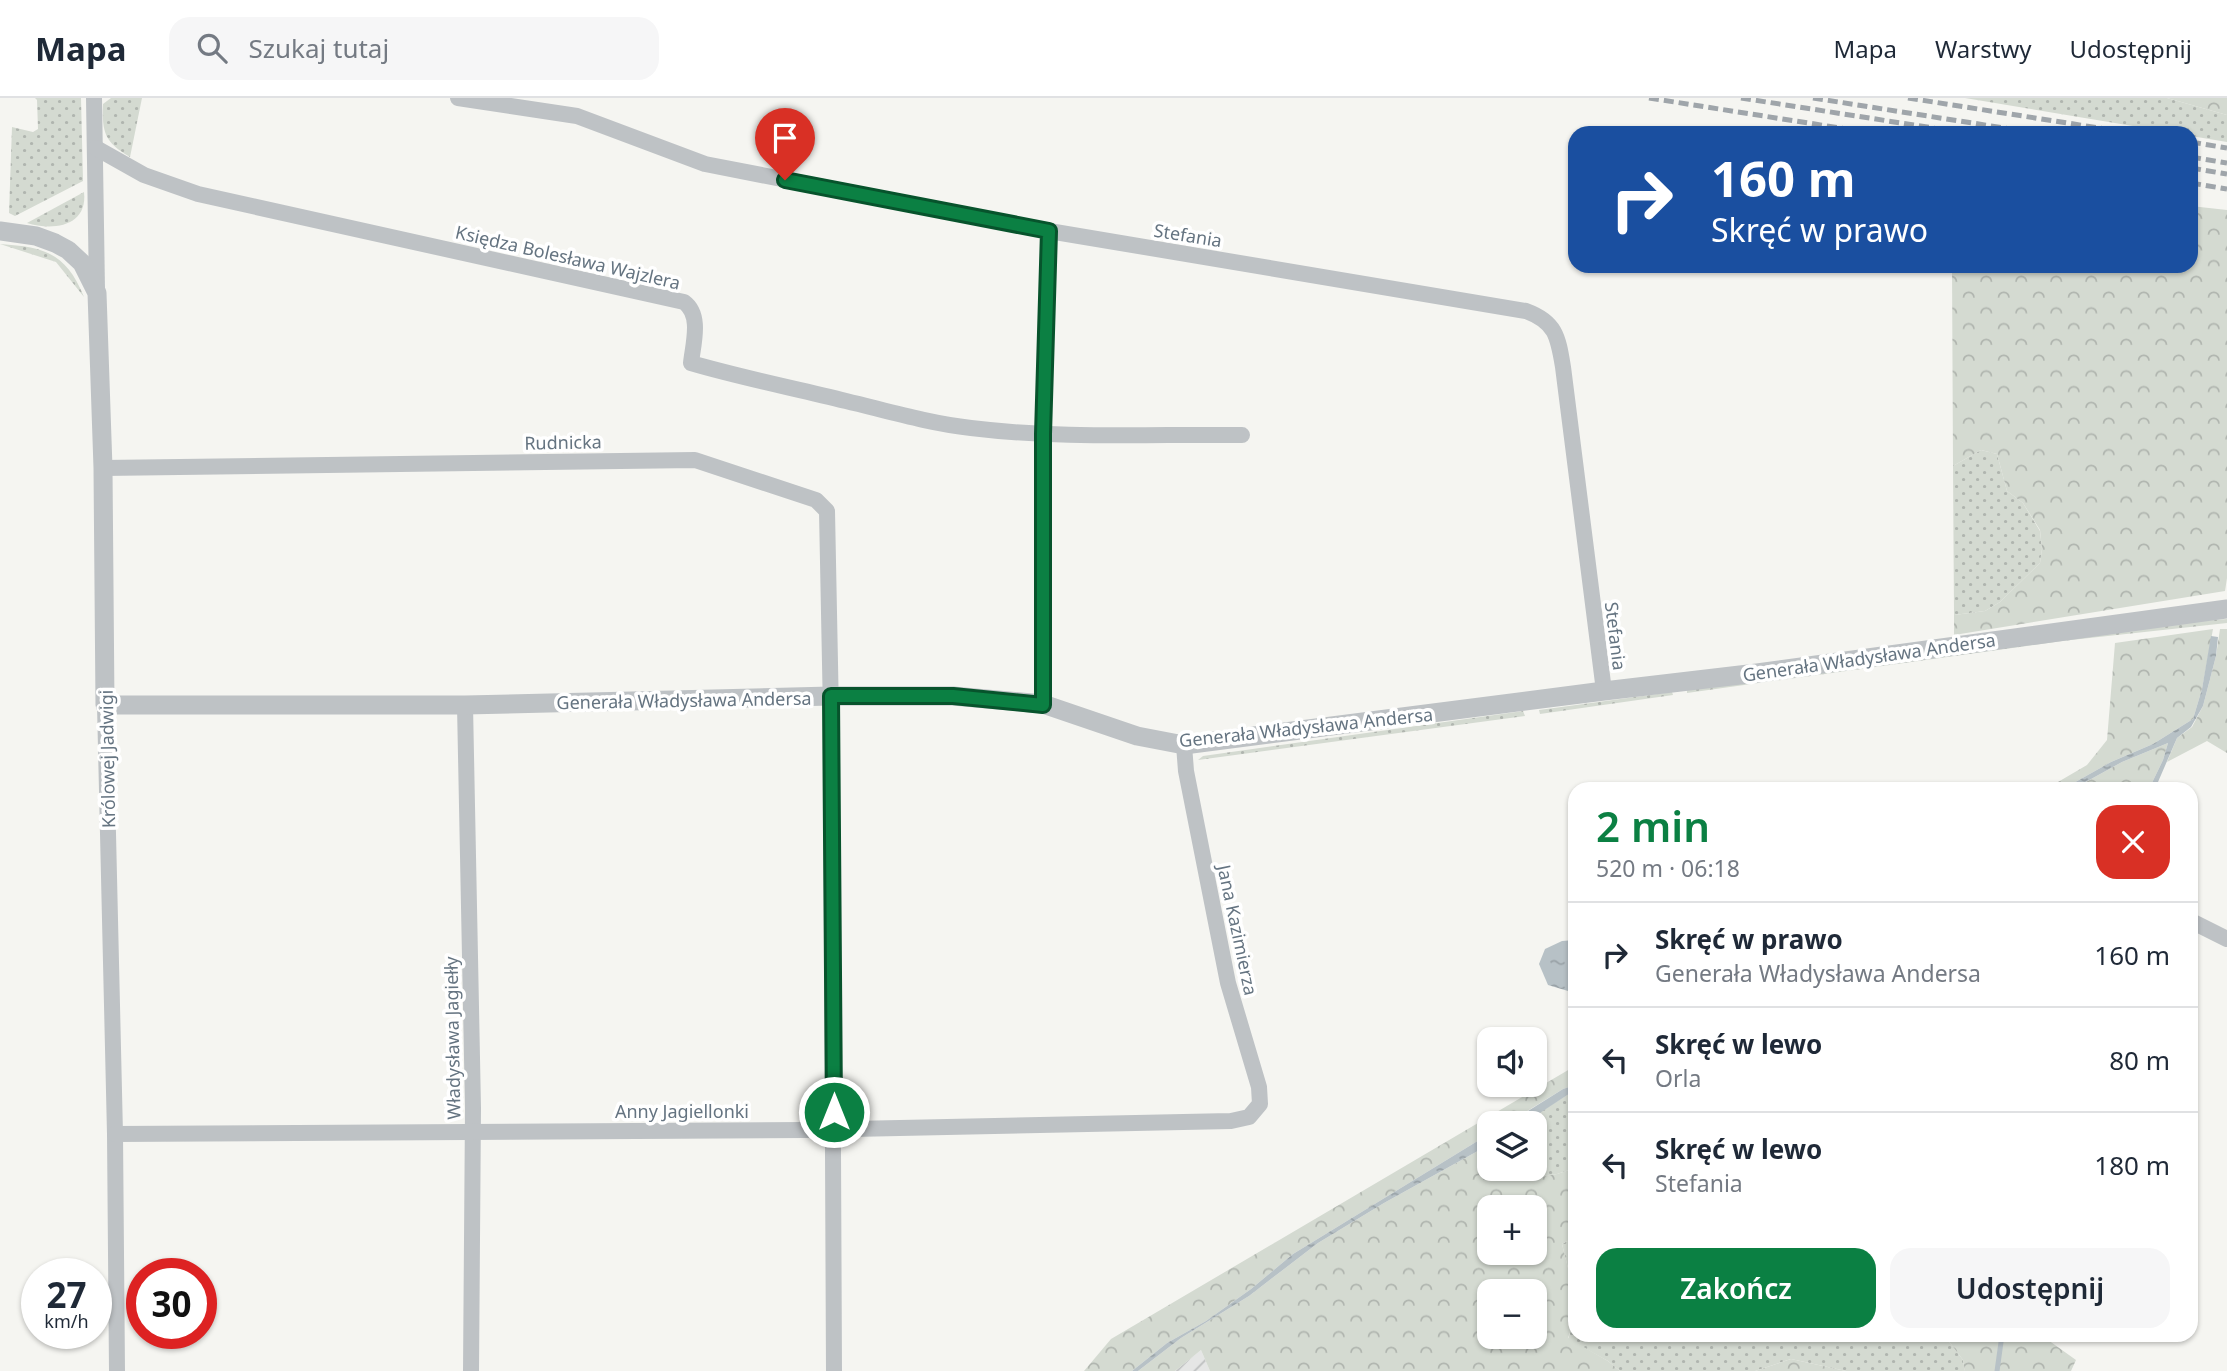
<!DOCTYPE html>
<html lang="pl">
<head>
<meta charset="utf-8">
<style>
  body { margin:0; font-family:"Noto Sans",sans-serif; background:#f6f6f7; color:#1f2937; height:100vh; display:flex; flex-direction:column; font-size:26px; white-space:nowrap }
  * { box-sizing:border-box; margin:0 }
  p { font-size:23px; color:#747a83 }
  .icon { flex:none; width:38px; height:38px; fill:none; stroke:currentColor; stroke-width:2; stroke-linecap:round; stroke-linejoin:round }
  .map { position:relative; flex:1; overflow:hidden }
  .sheet { position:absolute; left:1568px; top:684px; width:630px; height:560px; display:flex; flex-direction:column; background:#fff; border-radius:21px; box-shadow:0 2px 5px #0004 }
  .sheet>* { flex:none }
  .banner { position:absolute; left:1568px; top:28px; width:630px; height:147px; border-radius:21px; box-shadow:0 2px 5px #0004; background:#1a4fa0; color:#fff; overflow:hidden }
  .controls { position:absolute; left:1477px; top:929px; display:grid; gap:14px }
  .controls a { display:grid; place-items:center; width:70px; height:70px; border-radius:14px; background:#fff; box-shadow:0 2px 5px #0004; font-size:35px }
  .speed { position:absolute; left:21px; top:1160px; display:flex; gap:14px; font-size:35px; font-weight:700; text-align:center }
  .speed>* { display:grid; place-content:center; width:91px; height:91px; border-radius:50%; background:#fff; box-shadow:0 2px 5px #0004; line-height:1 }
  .speed small { font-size:18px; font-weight:400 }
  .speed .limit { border:10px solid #d22; background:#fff; color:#111 }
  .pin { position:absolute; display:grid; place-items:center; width:60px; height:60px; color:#fff; margin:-72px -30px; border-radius:50% 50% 50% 0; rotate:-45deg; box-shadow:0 0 7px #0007 }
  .pin .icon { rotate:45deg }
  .me { position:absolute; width:77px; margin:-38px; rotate:0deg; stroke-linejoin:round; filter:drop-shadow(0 0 5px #0008) }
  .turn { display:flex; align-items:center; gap:24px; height:147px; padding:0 28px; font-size:32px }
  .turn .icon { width:91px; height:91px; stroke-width:2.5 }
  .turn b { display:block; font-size:49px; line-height:60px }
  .round { display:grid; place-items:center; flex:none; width:74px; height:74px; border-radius:21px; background:#f6f6f7 }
  .overview { display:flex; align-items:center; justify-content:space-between; height:119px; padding:0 28px }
  h1 { font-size:42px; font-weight:600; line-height:52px; color:#0b8043 }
  .cta { display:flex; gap:14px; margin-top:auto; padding:14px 28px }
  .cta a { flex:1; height:80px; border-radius:21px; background:#0b8043; color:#fff; font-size:28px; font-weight:600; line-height:80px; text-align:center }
  .cta a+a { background:#f6f6f7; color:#1f2937 }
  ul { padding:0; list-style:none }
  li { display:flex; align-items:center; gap:21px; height:105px; padding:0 28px; border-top:2px solid #e0e1e3 }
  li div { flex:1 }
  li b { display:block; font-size:26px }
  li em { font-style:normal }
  header { display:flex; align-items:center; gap:42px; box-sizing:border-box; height:98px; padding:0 35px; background:#fff; border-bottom:2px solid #e0e1e3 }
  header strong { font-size:33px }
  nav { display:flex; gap:38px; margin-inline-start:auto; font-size:24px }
  .search { width:490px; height:63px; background:#f6f6f7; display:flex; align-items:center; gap:18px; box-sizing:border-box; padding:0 24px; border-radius:21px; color:#747a83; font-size:26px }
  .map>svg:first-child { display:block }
  .industrial { fill:url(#industrial-furrows) }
  .grass { fill:url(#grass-dots) }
  .forest { fill:url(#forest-crowns); fill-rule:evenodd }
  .water { fill:url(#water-ripples) }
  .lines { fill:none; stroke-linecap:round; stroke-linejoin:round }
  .stream { stroke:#b7c1c6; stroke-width:5 }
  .minor { stroke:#bec2c5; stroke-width:16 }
  .tertiary { stroke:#bec2c5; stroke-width:19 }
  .rail { stroke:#9fa5aa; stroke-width:5; stroke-dasharray:10 5; stroke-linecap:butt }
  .route-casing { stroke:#07532c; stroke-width:18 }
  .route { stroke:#0b8043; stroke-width:12 }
  .labels { text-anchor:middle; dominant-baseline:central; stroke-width:7; stroke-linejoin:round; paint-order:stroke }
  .street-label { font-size:18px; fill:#657481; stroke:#fff }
</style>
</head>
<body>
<header>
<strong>Mapa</strong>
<div class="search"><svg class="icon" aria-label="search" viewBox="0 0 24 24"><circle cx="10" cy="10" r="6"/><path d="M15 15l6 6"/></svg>Szukaj tutaj</div>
<nav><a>Mapa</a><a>Warstwy</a><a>Udostępnij</a></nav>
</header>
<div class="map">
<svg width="2227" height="1273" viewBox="0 0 2227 1273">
  <defs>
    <pattern id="industrial-furrows" width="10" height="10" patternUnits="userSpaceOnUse" patternTransform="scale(1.75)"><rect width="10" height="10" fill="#e5e6e5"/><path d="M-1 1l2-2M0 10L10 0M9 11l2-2" fill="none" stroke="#bdbfbf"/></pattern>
    <pattern id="grass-dots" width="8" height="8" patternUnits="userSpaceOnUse" patternTransform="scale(1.75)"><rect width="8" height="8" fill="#d4dad1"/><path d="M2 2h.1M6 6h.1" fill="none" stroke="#b0b5af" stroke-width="1.8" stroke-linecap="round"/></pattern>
    <pattern id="forest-crowns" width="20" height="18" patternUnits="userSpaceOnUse" patternTransform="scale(1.75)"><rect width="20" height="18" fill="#d4dad1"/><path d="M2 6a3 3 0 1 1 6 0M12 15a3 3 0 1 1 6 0" fill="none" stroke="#b0b5af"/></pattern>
    <pattern id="water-ripples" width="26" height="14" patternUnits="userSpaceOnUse" patternTransform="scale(1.75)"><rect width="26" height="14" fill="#b7c1c6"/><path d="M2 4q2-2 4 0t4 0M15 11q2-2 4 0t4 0" fill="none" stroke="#98a1a6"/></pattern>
  </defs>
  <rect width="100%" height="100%" fill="#f5f5f1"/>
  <!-- industrial -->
  <polygon class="industrial" points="1201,1252 1210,1273 1175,1273"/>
  <!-- grass -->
  <g class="grass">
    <polygon points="35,0 81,0 83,83 15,118 9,115 12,29 33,34 38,31 37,2"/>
    <path d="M111,0H142L130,59C104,44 102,34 103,6Z"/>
    <polygon points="1965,0 2167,0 2227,17 2227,44 2191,38 2191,35 2175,35"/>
    <path d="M84,94C88,129 52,133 27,125Z"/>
    <path d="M0,146C45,149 66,155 84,199L56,164Z"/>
    <polygon points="1981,352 1997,356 2007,393 2023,405 2040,433 2042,451 2040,465 2000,504 1985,513 1954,517 1953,368"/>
    <polygon points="2227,521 2227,525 2062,543 1687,595 1687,592 2185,524"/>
    <polygon points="1672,594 1673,597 1540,616 1539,612"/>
    <polygon points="1523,613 1525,618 1198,662 1203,658"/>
    <polygon points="1575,992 1575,1070 1557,1076 1524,1082 1509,1071 1535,1071 1535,1026 1523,1025"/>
    <polygon points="1575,1139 1575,1178 1568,1170 1562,1146"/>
    <polygon points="1575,1220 1575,1237 1944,1237 1963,1262 1965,1273 1846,1273 1791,1261 1755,1273 1620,1273 1608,1263 1568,1241"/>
  </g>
  <!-- forest -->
  <g class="forest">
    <polygon points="2167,0 2227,0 2227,17"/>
    <polygon points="2191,108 2227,112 2227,480 2225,493 1954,537 1954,517 1985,513 2000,504 2040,465 2042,451 2040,432 2023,405 2007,393 1997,356 1981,352 1953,368 1952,168 2191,168"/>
    <polygon points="2213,531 2202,591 2193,621 2153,646 2111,664 2063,691 2046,691 2087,667 2107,642 2115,545"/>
    <polygon points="2220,531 2227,531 2227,655 2207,643 2167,664 2177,640 2192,629 2203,608 2216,558"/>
    <polygon points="2168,645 2163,662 2149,691 2073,691 2122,664"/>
    <polygon points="1575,968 1575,987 1563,991 1508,1025 1489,1026 1489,1036 1293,1156 1251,1191 1206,1223 1167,1245 1132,1273 1084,1273 1111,1241"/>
    <path d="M1485,1049L1489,1054V1071H1509L1524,1082L1557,1076L1575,1070V1139L1562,1146L1568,1170L1575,1178V1220L1568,1240L1608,1263L1620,1273H1210L1201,1252L1175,1273H1138L1181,1240L1249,1198L1318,1145L1384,1105ZM1489,1110H1535V1155H1489ZM1489,1194H1535V1239H1489Z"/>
    <polygon points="1944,1237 2041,1237 2076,1262 2071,1273 1965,1273 1963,1262"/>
    <polygon points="1791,1261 1846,1273 1755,1273"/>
  </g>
  <!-- water -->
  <g class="water">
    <polygon points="2211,538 2218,539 2216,558 2203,608 2191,629 2177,640 2155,691 2149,691 2163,662 2168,645 2122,664 2073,691 2063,691 2111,664 2153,646 2193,621 2202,591"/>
    <polygon points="1575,842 1575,891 1568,893 1548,887 1539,866 1545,851 1562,843"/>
    <polygon points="1575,987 1575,992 1526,1024 1509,1025 1563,991"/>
    <polygon points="1489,1036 1489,1046 1485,1049 1384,1105 1318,1145 1249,1198 1181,1240 1138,1273 1132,1273 1167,1245 1206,1223 1251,1191 1293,1156"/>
  </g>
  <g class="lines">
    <!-- stream -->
    <polyline class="stream" points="1997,1273 2002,1237"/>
    <!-- minor -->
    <g class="minor">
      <polyline points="94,0 97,192"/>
      <path d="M458,0L577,18L705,66L1049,133L1526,213C1556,224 1558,239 1563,269L1604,593"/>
      <path d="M96,50L144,77L198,96L684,204C702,217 693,246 691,265C742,280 794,290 846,303C888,313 928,325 971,330C1060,341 1152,336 1242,337"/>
      <polyline points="103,370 695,362 816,402 827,413 831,616 834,1273"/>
      <polyline points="1043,606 1043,336 1049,133"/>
      <polyline points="105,607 115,1036 117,1273"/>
      <polyline points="465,607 473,1010 471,1273"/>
      <polyline points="2191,823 2227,841"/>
      <polyline points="115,1036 805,1032 1231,1023 1249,1019 1260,1006 1259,989 1228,885 1186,673 1184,647"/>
    </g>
    <!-- tertiary -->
    <polyline class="tertiary" points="0,133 36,138 55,145 68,152 82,165 97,195 103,370 105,607 465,607 831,598 953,598 1043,606 1137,638 1184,647 1604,593 1757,575 2227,511"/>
    <!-- rail -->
    <g class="rail">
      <polyline points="1649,0 1872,35"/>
      <polyline points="1741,0 1965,35"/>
      <polyline points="1813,0 2036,35"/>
      <polyline points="1908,0 2131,35"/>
      <polyline points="2191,44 2227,50"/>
      <polyline points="2191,59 2227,65"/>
      <polyline points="2191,70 2227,76"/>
      <polyline points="2191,85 2227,91"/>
    </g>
  </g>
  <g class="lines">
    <defs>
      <polyline id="route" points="785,82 1049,133 1043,336 1043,607 953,598 831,598 834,1014"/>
    </defs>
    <!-- route casing -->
    <use href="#route" class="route-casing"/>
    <!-- route -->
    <use href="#route" class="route"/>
  </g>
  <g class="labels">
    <!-- street labels -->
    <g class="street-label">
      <text transform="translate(1188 137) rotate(9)">Stefania</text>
      <text transform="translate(568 159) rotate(13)">Księdza Bolesława Wajzlera</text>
      <text transform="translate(563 344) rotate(-1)">Rudnicka</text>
      <text transform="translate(1616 538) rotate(83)">Stefania</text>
      <text transform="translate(1869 559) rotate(-8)">Generała Władysława Andersa</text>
      <text transform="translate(684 602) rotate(-1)">Generała Władysława Andersa</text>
      <text transform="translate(1306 629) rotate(-6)">Generała Władysława Andersa</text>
      <text transform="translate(107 661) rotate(-91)">Królowej Jadwigi</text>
      <text transform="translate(1238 832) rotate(78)">Jana Kazimierza</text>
      <text transform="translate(452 940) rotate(-91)">Władysława Jagiełły</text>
      <text x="682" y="1013">Anny Jagiellonki</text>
    </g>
  </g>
</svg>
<div class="controls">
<a><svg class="icon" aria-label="sound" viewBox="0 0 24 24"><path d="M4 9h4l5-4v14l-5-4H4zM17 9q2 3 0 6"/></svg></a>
<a><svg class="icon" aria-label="layers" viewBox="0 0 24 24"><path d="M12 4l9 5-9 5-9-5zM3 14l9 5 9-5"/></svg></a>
<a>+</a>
<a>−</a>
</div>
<div class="speed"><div>27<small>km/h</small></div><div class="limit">30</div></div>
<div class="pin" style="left:785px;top:82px;background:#d93025"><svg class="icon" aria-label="arrive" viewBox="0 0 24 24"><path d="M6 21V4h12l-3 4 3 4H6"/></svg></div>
<svg class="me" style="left:834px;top:1014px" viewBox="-20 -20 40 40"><circle r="17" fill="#0b8043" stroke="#fff" stroke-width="3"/><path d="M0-11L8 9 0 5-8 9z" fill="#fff"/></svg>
<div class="banner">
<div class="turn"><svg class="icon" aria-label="right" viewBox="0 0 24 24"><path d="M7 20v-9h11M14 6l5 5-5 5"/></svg><div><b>160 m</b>Skręć w prawo</div></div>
</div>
<section class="sheet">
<div class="overview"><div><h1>2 min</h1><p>520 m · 06:18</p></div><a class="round" style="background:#d93025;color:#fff"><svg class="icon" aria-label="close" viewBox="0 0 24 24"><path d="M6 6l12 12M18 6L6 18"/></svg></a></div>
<ul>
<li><svg class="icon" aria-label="right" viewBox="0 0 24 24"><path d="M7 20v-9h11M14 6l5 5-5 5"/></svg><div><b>Skręć w prawo</b><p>Generała Władysława Andersa</p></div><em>160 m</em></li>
<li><svg class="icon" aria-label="left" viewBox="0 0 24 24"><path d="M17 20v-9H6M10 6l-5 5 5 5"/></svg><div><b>Skręć w lewo</b><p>Orla</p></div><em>80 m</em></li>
<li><svg class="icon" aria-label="left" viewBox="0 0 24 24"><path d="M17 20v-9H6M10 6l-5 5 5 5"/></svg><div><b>Skręć w lewo</b><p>Stefania</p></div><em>180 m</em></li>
</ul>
<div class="cta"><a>Zakończ</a><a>Udostępnij</a></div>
</section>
</div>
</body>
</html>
